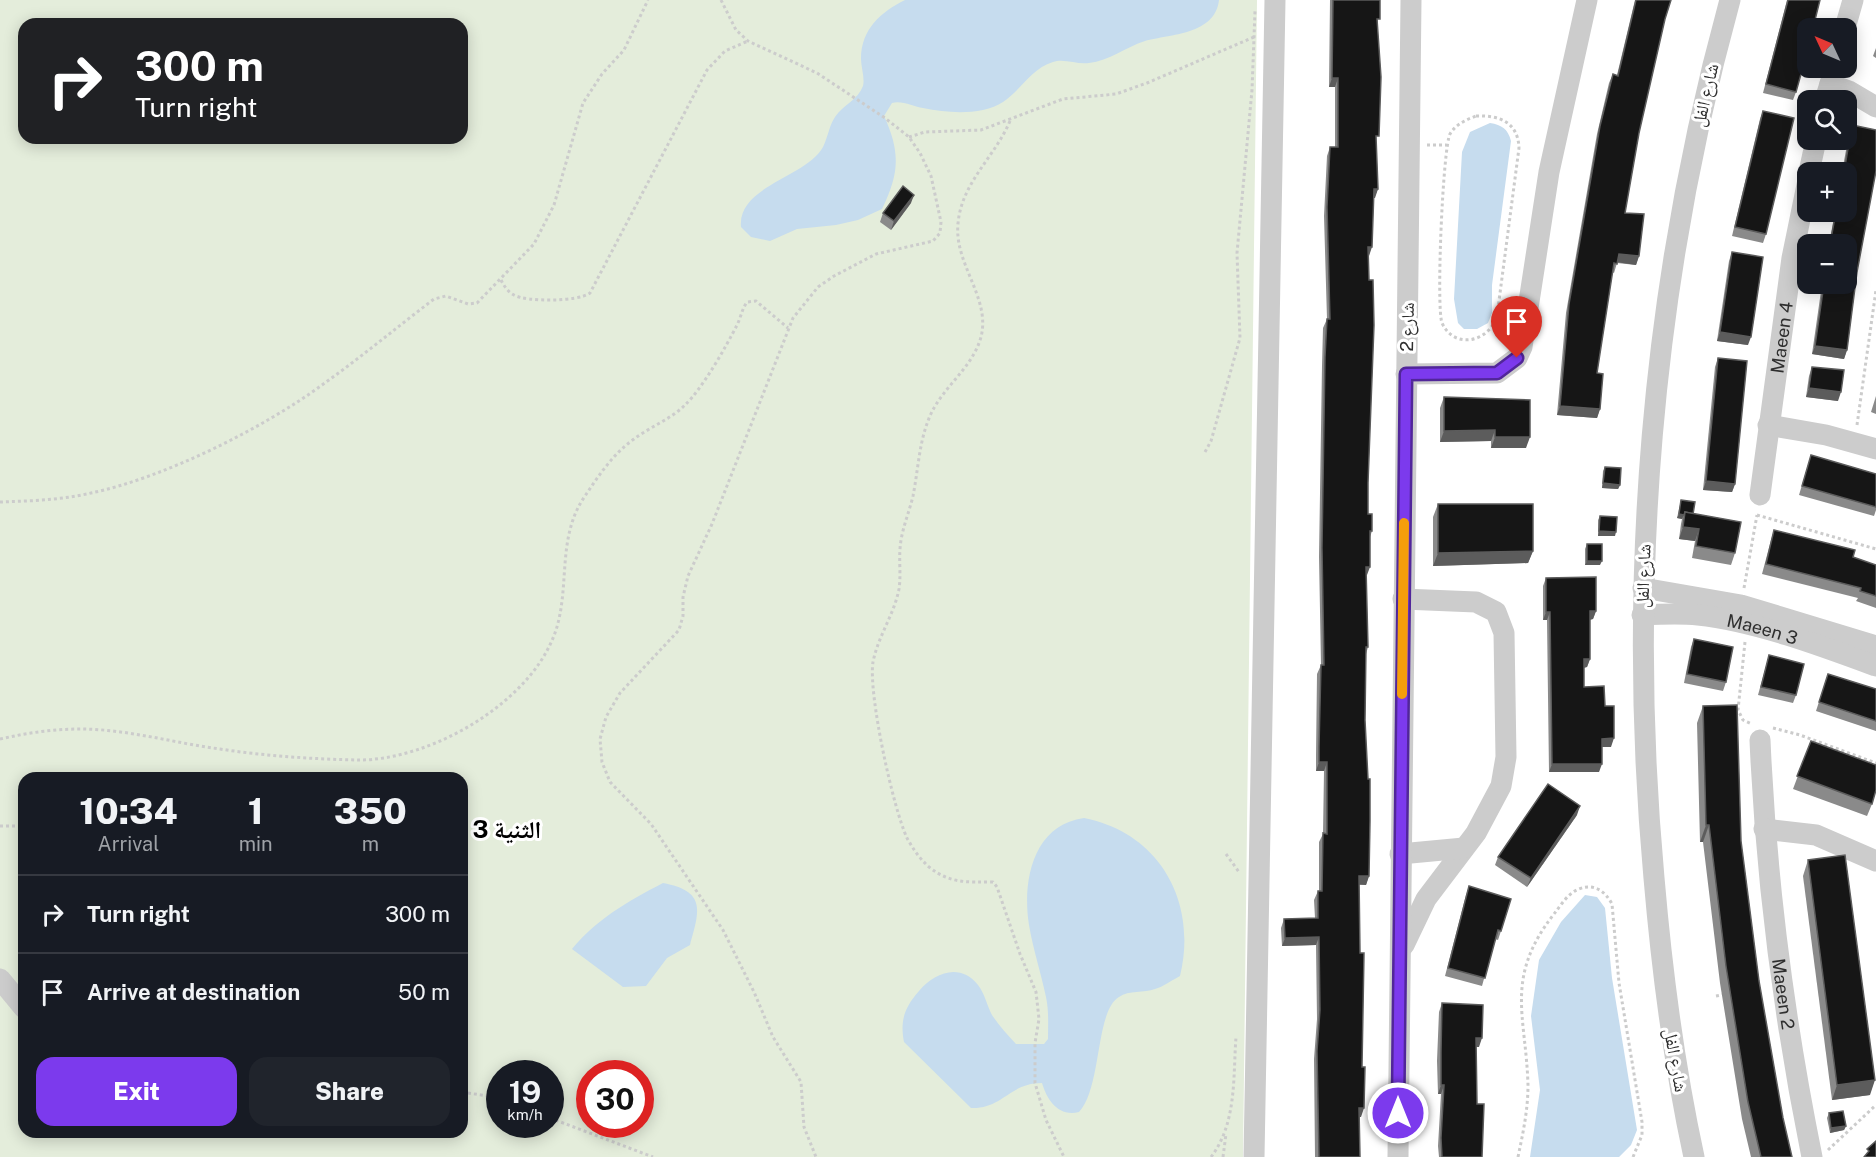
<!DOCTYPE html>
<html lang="en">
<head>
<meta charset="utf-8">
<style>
  body { margin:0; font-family:"Public Sans","Noto Naskh Arabic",sans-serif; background:#20242c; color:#f1f3f6; height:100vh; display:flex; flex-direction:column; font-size:22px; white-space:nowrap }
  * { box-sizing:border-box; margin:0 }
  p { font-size:20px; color:#9ea1a6 }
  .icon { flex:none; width:33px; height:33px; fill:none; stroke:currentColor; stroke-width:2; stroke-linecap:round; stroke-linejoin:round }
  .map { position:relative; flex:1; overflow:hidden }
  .details { position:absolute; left:18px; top:772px; width:450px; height:366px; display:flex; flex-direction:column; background:#171b24; border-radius:18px; box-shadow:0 3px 15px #0003 }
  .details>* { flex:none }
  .hud { position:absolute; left:18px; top:18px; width:450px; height:126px; border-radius:18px; box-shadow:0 3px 15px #0003; background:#202124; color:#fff; overflow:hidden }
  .needle { width:39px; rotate:314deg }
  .buttons { position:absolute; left:1797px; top:18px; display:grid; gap:12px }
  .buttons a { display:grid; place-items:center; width:60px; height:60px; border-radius:12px; background:#171b24; box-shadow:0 3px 15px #0003; font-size:30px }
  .speed { position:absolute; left:486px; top:1060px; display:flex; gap:12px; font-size:30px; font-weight:700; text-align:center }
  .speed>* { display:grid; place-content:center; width:78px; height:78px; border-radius:50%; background:#171b24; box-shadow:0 3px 15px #0003; line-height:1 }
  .speed small { font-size:15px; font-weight:400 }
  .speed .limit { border:9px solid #d22; background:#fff; color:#111 }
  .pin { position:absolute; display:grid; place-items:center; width:51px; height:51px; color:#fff; margin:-62px -26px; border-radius:50% 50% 50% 0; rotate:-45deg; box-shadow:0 0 6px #0007 }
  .pin .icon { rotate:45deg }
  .me { position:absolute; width:66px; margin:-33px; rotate:0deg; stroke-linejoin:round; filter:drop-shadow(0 0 4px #0008) }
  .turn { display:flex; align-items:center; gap:21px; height:126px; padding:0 18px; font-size:27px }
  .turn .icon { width:78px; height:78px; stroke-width:2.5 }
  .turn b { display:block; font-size:42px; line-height:51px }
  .eta { display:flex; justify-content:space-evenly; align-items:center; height:102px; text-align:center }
  .eta b { font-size:36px; font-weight:800; line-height:42px }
  .cta { display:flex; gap:12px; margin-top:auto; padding:12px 18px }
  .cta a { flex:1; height:69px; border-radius:18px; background:#7c3aed; color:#fff; font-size:24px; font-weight:800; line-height:69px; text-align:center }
  .cta a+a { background:#20242c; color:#f1f3f6 }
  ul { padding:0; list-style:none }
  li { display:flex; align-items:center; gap:18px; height:78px; padding:0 18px; border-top:2px solid #363941 }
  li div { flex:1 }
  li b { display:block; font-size:22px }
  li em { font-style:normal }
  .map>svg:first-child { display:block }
  .green { fill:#e4eddb; fill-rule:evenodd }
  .water { fill:#c6dcee }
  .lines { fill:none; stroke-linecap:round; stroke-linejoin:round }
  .path { stroke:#ccc; stroke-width:3; stroke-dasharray:3 3; stroke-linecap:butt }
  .minor { stroke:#ccc; stroke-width:21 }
  .wall { fill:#8a8a8a }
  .shaded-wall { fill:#5c5c5c }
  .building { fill:#161616; stroke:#5c5c5c; stroke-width:1.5 }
  .route-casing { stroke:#51269a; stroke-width:15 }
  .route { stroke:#7c3aed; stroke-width:10 }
  .slow { stroke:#f59e0b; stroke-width:10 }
  .labels { text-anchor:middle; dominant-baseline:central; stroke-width:6; stroke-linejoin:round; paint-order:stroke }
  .street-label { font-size:18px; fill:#2f2f2f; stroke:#fff }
  .district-label { font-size:24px; font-weight:bold; fill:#000; stroke:#fff }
</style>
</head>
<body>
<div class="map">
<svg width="1876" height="1157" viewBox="0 0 1876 1157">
  <rect width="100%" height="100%" fill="#fff"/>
  <!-- green -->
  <path class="green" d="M0,0H1257L1243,1157H0ZM24,24H462V138H24ZM24,778H462V1132H24ZM500,1074H550V1125H500ZM590,1074H640V1125H590Z"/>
  <!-- water -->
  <g class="water">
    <path d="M905,0H1219C1215,35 1170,34 1145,41C1126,47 1109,61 1089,63C1078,65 1064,58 1053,62C1024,71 1017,104 983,110C963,114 943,112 923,108C914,107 902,100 892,103L884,116C901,153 899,174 882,209L858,220L836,225L797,229L770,241L751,237L741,227C737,186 807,177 823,147C828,137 829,126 835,117C843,105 858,100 863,86C865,78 861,67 861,59C861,29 881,12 905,0Z"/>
    <path d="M1490,123C1502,125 1508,129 1511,141L1492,285V313L1488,323L1477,329H1464L1458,323L1454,299L1462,152L1470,132Z"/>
    <path d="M1084,818C1160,833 1198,902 1180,976C1172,980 1163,987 1155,989C1144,993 1129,990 1119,997C1095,1011 1102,1088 1079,1112C1058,1117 1047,1100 1042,1083C1009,1083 1003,1109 971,1108L904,1042C900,1021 904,1008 919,991C934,973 960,962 978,985C985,994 987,1006 992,1015C999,1026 1008,1035 1016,1044H1044L1048,1039C1048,1025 1049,1011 1046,997C1041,973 1033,949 1029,925C1022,881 1033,825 1084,818Z"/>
    <path d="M663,883C706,891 700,910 690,945L667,958L646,986L623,987L572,949C597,919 628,901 663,883Z"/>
    <polygon points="1585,895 1597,897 1605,908 1612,978 1637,1130 1631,1145 1619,1157 1530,1157 1540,1090 1531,1016 1539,960 1561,922"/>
  </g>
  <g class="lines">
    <!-- path -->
    <g class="path">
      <polyline points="721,0 736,30 748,41 817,73 885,118 909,137 920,153 931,176 941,222 940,233 933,241 876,254 834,276 818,287 793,318 712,524 688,576 683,597 683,616 679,630 620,693 606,717 600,739 602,762 610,782 651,824 723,930 754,992 773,1037 801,1082 804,1127 816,1157"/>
      <path d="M1476,116C1499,115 1518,122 1519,148L1497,316C1490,341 1455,351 1442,323C1436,307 1443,147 1450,134C1456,124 1466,120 1476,116Z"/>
      <path d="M1010,121C995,157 961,183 958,224C954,264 991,298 981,337C972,370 939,389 928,421C919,444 918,471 913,496C909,513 901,531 900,549C899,562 901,576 899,589C894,615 878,636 873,662C868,693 893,808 907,838C913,849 920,859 929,867C950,884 968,882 993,882L997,887L1020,954L1036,992L1039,1019L1035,1043V1083L1046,1120L1064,1157"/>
      <polyline points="909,137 925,132 981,130 1063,99 1116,94 1147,83 1254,37"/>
      <polyline points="1427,145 1446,145"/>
      <path d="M501,280C504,286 508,292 514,295C526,302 578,302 590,293L707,70L725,51L748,41"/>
      <polyline points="1857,425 1876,290"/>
      <polyline points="1205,452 1211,441 1240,338 1237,253 1252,90 1255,11"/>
      <path d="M0,502C30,501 61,500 91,493C163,478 262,429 322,385C360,358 396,328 434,299L446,296L468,304L477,303L534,244L554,205L583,103L602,74L624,50L648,0"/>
      <polyline points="1757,515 1876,549"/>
      <polyline points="1744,588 1757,515"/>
      <polyline points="1745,642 1738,710 1743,720 1752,724"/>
      <polyline points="1773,728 1800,735 1876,763"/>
      <path d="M0,739C27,733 53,729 80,729C127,729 174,743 220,749C265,756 312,759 357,760C432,761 539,699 558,623C569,580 558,535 585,496C599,475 613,454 634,439C650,427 671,419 685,405C702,389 726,347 737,325C741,317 742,309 747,302L756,301L788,328"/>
      <polyline points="0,826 24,826"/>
      <polyline points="1226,854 1239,872"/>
      <polyline points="1716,996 1726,994"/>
      <polyline points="462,1092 500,1098"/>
      <polyline points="550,1118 653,1157"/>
      <polyline points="1828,1150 1876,1105"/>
      <path d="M1211,1157C1237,1123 1233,1077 1236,1037"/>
      <polyline points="1223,1157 1226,1134"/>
      <path d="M1518,1157C1523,1133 1528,1110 1528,1085C1526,1015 1504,978 1554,914C1561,905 1568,893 1579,889C1594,883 1605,891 1612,904L1619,983L1642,1122V1135L1633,1157"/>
    </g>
    <!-- minor -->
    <g class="minor">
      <polyline points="1845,28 1853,0"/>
      <polyline points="1830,84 1849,91 1876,107"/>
      <polyline points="1825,100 1835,68"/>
      <polyline points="1809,172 1816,140"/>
      <polyline points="1406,374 1497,373 1517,358 1522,347 1549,172 1587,0"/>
      <polyline points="1768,425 1826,435 1876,449"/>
      <path id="s1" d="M1760,495L1792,258L1808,180"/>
      <polyline points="1643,588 1741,605 1876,646"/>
      <polyline points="1403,599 1476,602 1496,612 1504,633 1506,757 1501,786 1476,833 1426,899 1404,945"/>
      <path id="s2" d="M1642,615C1661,614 1679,613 1698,615C1755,621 1822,646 1876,666"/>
      <path id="s3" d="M1760,740C1766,880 1784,1019 1812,1157"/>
      <polyline points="1764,829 1816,835 1876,861"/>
      <polyline points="1400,854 1464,848"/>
      <polyline points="0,979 24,1008"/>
      <polyline points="1254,1157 1275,0"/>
      <polyline points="1398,1157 1411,0"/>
      <path d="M1694,1157C1674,1065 1662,972 1654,878C1627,583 1651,286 1730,0"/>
    </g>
  </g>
  <!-- wall -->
  <g class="wall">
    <polygon points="1330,0 1380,0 1377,26 1376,144 1378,189 1374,198 1369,256 1368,514 1372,531 1370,537 1366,575 1368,647 1366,654 1365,720 1369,876 1366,885 1359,885 1361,1117 1360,1117 1360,1157 1315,1157 1314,1059 1317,1019 1316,945 1282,946 1281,928 1284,919 1315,918 1314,900 1318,891 1319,891 1319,842 1323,834 1324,771 1316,771 1316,756 1317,674 1321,665 1319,557 1322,366 1323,328 1327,319 1324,216 1327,156 1330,147 1335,147 1335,87 1329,87"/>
    <polygon points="1635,0 1671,0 1665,19 1639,133 1625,213 1639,256 1636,265 1617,263 1614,273 1612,272 1597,373 1600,409 1597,418 1557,415 1566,313 1597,134 1609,83 1613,74 1617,75"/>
    <polygon points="1787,0 1820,0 1796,92 1793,100 1763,93"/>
    <polygon points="1876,48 1876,58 1873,56"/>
    <polygon points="1763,111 1766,234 1763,243 1732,236 1760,119"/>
    <polygon points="1852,125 1857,272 1847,350 1844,359 1812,354 1822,284 1846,284 1846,244 1829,244 1835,212 1846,212 1846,172 1842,172 1849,134"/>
    <polygon points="911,203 891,230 880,222 883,213"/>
    <polygon points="1732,252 1748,345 1717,341 1729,261"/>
    <polygon points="1718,358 1735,484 1732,492 1703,490 1715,367"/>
    <polygon points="1812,367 1838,401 1806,397 1809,376"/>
    <polygon points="1876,396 1876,414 1871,412"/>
    <polygon points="1444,397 1526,448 1491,448 1491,441 1440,442 1440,408"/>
    <polygon points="1811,455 1876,474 1876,510 1874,516 1799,495"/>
    <polygon points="1605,467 1620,485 1618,489 1602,488 1603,471"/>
    <polygon points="1681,500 1693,514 1735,553 1731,565 1692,558 1695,541 1679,539 1681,524 1682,519 1677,518"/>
    <polygon points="1438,504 1533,551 1528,563 1433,566 1433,517"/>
    <polygon points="1600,516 1615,536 1598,536 1598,520"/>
    <polygon points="1774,530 1876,565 1876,608 1856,601 1858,598 1762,574 1771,540"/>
    <polygon points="1587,544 1600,565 1585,565 1585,549"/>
    <polygon points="1546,578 1596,611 1593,619 1590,620 1590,659 1587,667 1584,668 1584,687 1605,706 1611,747 1602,747 1599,772 1549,772 1547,620 1543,620 1543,586"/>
    <polygon points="1694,639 1726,682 1723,691 1684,683 1691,647"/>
    <polygon points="1769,655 1796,695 1793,703 1758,695"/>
    <polygon points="1828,674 1876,689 1876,731 1816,711"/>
    <polygon points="1703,706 1741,841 1759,981 1783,1118 1792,1157 1751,1157 1742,1119 1720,983 1703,842 1700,842 1697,723"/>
    <polygon points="1811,741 1872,804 1867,816 1793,789"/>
    <polygon points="1577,815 1527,887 1495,865 1498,857"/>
    <polygon points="1808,860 1870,1095 1832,1100 1803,876"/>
    <polygon points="1469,886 1501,931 1498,940 1495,939 1482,986 1445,976 1466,895"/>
    <polygon points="1442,1003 1479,1047 1476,1047 1477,1104 1482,1157 1439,1157 1438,1146 1441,1094 1438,1094 1437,1061 1439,1012"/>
    <polygon points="1829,1113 1846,1126 1844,1130 1830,1133 1827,1118"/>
  </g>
  <!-- shaded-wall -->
  <g class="shaded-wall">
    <polygon points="1332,78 1338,78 1335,87 1329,87"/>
    <polygon points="1374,189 1378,189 1375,198 1371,198"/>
    <polygon points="914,195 911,203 891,230 894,221"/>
    <polygon points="1368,247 1372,247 1369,256 1365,256"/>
    <polygon points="1619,254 1639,256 1636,265 1616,262"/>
    <polygon points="1720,332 1751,337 1748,345 1717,341"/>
    <polygon points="1815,346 1847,350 1844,359 1812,354"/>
    <polygon points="1809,388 1841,392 1838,401 1806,397"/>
    <polygon points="1560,406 1600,409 1597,418 1557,415"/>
    <polygon points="1495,430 1491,441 1440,442 1444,431"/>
    <polygon points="1495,437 1530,437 1526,448 1491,448"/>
    <polygon points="1706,481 1735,484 1732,492 1703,490"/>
    <polygon points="1603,483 1620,485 1618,489 1602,488"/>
    <polygon points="1679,514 1684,515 1682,519 1677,518"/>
    <polygon points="1683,527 1699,529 1695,541 1679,539"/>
    <polygon points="1599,531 1616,532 1615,536 1598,536"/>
    <polygon points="1533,551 1528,563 1433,566 1438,553"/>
    <polygon points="1587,561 1602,561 1600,565 1585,565"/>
    <polygon points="1366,567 1370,567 1367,575 1363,575"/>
    <polygon points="1590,611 1596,611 1593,619 1587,620"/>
    <polygon points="1546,612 1550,612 1547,620 1543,620"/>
    <polygon points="1584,659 1590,659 1587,667 1581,668"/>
    <polygon points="1614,738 1611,747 1599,747 1602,739"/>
    <polygon points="1319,762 1327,762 1324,771 1316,771"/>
    <polygon points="1552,764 1602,764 1599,772 1549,772"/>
    <polygon points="1580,806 1577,815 1527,887 1531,878"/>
    <polygon points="1706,825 1709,825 1703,842 1700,842"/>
    <polygon points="1359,876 1369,876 1366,885 1356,884"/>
    <polygon points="1319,937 1316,945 1282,946 1285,938"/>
    <polygon points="1476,1038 1482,1038 1479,1047 1473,1047"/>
    <polygon points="1875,1080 1870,1095 1832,1100 1837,1085"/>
    <polygon points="1441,1085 1444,1085 1441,1094 1438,1094"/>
    <polygon points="1359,1108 1364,1108 1361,1117 1356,1117"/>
    <polygon points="1846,1126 1844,1130 1830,1133 1831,1128"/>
  </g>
  <!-- building -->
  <g class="building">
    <polygon points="1333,0 1380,0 1380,19 1377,19 1381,77 1379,136 1376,136 1378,189 1374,189 1372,247 1368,247 1369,280 1373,280 1374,325 1368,483 1368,514 1372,514 1372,531 1370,531 1370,567 1366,567 1368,647 1366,647 1365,720 1368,779 1370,779 1370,821 1369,876 1359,876 1360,953 1364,953 1362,1067 1365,1067 1364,1108 1359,1108 1360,1157 1319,1157 1317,1051 1320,1010 1319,937 1285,938 1284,919 1318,918 1318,891 1322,891 1323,833 1327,834 1327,762 1319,762 1319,747 1321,665 1324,665 1322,548 1325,357 1327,319 1330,319 1327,207 1330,147 1338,147 1338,78 1332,78"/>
    <polygon points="1636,0 1671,0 1665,19 1639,133 1625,213 1644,214 1639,256 1619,254 1617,264 1614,263 1597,373 1603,374 1600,409 1560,406 1569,304 1600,126 1613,74 1618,76"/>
    <polygon points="1788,0 1820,0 1813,28 1808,28 1808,49 1796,92 1766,84"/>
    <polygon points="1763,111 1794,118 1766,234 1735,227"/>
    <polygon points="1852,125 1876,130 1876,171 1857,272 1847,350 1815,346 1824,284 1846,284 1846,244 1830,244 1836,212 1846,212 1846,172 1844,172"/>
    <polygon points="903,186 914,195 894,221 883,213"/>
    <polygon points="1732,252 1763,257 1751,337 1720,332"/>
    <polygon points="1718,358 1747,361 1735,484 1706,481"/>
    <polygon points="1812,367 1844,370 1841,392 1809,388"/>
    <polygon points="1444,397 1530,400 1530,437 1495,437 1495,430 1444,431"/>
    <polygon points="1811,455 1876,474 1876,507 1802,486"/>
    <polygon points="1605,467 1621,468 1620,485 1603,483"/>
    <polygon points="1681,500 1695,502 1693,514 1685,512 1684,515 1679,514"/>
    <polygon points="1438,504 1533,504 1533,551 1438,553"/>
    <polygon points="1685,512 1741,522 1735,553 1696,546 1699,529 1683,527"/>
    <polygon points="1600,516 1617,517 1616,532 1599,531"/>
    <polygon points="1774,530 1855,550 1853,557 1876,565 1876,596 1860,591 1861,588 1766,564"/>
    <rect x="1587" y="544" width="15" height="17"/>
    <polygon points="1596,577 1596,611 1590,611 1590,659 1584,659 1584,687 1604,686 1605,706 1614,706 1614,738 1602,739 1602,764 1552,764 1550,612 1546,612 1546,578"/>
    <polygon points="1694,639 1733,647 1726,682 1687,674"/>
    <polygon points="1769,655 1804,664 1796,695 1761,687"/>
    <polygon points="1828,674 1876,689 1876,721 1819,702"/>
    <polygon points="1737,705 1741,841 1759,981 1783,1118 1792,1157 1761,1157 1748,1102 1726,966 1709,825 1706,825 1703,706"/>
    <polygon points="1811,741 1876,765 1876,790 1872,804 1797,776"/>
    <polygon points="1548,784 1580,806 1531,878 1498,857"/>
    <polygon points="1845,855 1875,1080 1837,1085 1808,860"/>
    <polygon points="1469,886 1511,899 1501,931 1498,930 1485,978 1448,968"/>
    <polygon points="1442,1003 1483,1005 1482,1038 1476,1038 1477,1104 1484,1104 1482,1157 1442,1157 1441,1138 1444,1085 1441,1085 1441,1052"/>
    <polygon points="1843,1111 1846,1126 1831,1128 1829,1113"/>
    <polygon points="1876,1141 1876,1157 1864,1157 1869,1151 1867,1149"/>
  </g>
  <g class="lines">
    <defs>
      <polyline id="route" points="1398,1113 1406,374 1497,373 1517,358"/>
    </defs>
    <!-- route casing -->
    <use href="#route" class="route-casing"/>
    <!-- route -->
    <use href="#route" class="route"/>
    <!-- slow -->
    <polyline class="slow" points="1402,694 1404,523"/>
  </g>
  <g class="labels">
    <!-- street labels -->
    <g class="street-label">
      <text transform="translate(1705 95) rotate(-77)">شارع الفل</text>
      <text transform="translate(1407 327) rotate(-89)">شارع 2</text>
      <text stroke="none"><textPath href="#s1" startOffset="159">Maeen 4</textPath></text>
      <text transform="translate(1643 576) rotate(-88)">شارع الفل</text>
      <text stroke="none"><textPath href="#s2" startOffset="122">Maeen 3</textPath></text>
      <text stroke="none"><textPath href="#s3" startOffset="255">Maeen 2</textPath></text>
      <text transform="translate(1676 1060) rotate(80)">شارع الفل</text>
    </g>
    <!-- district labels -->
    <g class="district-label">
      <text x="507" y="829">الثنية 3</text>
    </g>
  </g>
</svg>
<div class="buttons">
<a><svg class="needle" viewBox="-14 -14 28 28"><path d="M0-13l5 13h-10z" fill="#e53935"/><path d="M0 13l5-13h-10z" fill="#9ea1a6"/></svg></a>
<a><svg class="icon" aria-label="search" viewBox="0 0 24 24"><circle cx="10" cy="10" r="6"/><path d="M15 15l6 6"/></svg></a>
<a>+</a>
<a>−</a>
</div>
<div class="speed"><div>19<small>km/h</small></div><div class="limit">30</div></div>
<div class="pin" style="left:1517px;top:358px;background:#d93025"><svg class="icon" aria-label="arrive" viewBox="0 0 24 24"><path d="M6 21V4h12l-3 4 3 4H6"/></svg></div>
<svg class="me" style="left:1398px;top:1113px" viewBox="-20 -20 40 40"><circle r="17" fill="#7c3aed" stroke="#fff" stroke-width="3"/><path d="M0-11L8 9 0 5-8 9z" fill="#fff"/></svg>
<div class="hud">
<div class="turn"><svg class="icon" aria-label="right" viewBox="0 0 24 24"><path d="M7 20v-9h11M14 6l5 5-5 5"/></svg><div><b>300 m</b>Turn right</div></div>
</div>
<section class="details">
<div class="eta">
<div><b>10:34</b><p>Arrival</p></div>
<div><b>1</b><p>min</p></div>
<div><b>350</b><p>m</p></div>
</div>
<ul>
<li><svg class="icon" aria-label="right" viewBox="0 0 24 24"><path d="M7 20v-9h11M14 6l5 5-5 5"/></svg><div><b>Turn right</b></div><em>300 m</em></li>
<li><svg class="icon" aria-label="arrive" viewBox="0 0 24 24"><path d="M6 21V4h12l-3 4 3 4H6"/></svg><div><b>Arrive at destination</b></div><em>50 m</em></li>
</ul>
<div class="cta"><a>Exit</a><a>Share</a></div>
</section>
</div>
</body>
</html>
